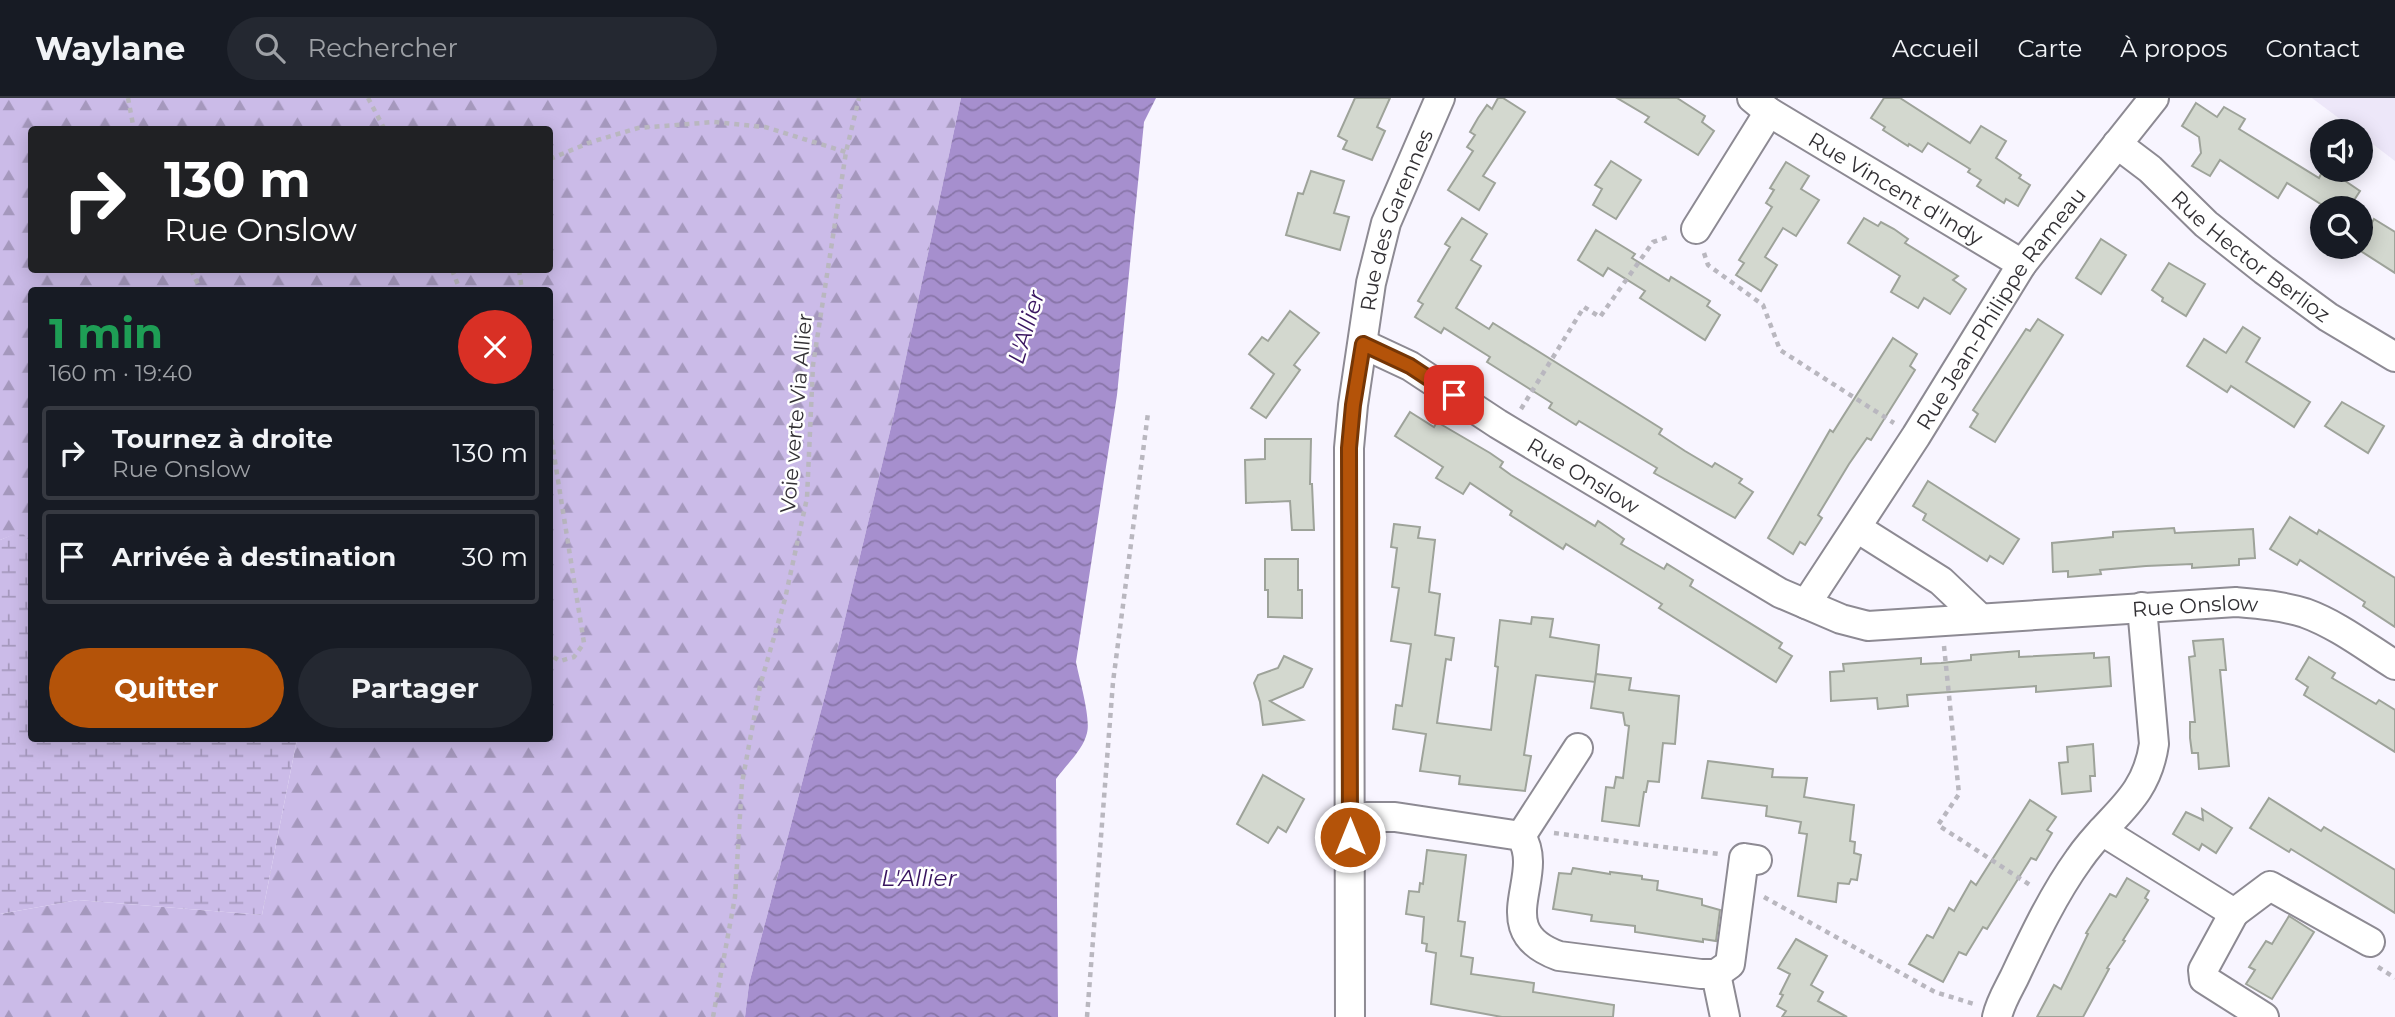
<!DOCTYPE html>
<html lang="fr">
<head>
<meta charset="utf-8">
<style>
  body { margin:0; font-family:Montserrat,sans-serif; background:#242831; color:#f1f3f6; height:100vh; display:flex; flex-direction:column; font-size:26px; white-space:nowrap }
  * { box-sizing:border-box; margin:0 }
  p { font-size:23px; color:#9ea1a6 }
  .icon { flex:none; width:38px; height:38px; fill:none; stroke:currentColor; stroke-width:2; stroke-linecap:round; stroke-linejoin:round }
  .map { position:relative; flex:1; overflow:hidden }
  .side { position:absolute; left:28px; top:189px; width:525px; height:455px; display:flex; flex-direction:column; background:#171b24; border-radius:7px; box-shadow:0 4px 18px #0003 }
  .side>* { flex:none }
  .banner { position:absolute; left:28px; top:28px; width:525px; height:147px; border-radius:7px; box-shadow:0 4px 18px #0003; background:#202124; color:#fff; overflow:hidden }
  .fabs { position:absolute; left:2310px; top:21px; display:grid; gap:14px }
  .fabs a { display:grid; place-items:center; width:63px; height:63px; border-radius:50%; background:#171b24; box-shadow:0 4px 18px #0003; font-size:35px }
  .pin { position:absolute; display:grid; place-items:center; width:60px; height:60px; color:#fff; margin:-30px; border-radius:14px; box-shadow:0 4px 10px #0006 }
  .me { position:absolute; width:77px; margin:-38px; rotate:0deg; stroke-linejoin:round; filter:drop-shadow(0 0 5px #0008) }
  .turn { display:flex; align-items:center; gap:24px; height:147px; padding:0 21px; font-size:32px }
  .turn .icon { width:91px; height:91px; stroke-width:2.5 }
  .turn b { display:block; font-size:49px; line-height:60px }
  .round { display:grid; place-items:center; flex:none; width:74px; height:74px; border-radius:37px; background:#242831 }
  .head { display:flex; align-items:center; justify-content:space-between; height:119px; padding:0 21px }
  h1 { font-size:42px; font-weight:700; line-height:52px; color:#1e9e55 }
  .button { display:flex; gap:14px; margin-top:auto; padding:14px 21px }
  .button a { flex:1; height:80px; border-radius:42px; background:#b45309; color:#fff; font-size:28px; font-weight:700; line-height:80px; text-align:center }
  .button a+a { background:#242831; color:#f1f3f6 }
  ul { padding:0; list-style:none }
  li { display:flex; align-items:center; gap:21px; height:94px; margin:0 14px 10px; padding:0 7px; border:4px solid #363941; border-radius:7px }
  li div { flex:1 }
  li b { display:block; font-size:26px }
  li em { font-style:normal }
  header { display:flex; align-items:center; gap:42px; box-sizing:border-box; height:98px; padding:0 35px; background:#171b24; border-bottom:2px solid #363941 }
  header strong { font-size:33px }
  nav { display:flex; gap:38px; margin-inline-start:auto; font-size:24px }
  .search { width:490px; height:63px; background:#242831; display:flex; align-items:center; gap:18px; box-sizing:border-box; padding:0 24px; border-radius:38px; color:#9ea1a6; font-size:26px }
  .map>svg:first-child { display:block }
  .built { fill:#ede7f9 }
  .forest { fill:url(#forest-firs); fill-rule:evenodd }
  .wetland { fill:url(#wetland-marsh) }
  .water { fill:url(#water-waves) }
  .building { fill:#d3d8cf; stroke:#9ea39a; stroke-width:2 }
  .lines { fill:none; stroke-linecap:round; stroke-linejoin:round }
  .street-casing { stroke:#8d8a93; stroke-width:32 }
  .path { stroke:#b9b7bf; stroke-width:4.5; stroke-dasharray:5 5; stroke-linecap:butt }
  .street { stroke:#fff; stroke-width:28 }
  .route-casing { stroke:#753606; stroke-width:18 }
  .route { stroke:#b45309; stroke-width:12 }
  .labels { text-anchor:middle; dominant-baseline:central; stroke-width:5; stroke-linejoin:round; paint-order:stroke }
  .street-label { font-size:21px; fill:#323034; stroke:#fff }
  .water-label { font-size:23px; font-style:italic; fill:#391560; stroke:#fff }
</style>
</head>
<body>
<header>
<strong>Waylane</strong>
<div class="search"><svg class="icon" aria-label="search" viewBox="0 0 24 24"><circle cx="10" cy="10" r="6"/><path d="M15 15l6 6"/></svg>Rechercher</div>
<nav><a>Accueil</a><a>Carte</a><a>À propos</a><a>Contact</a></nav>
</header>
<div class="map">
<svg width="2395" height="919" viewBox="0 0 2395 919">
  <defs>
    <pattern id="forest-firs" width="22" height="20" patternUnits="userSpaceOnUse" patternTransform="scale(1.75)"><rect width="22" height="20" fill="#cbbbe8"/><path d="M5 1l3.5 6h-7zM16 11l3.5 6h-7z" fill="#a598bd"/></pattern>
    <pattern id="wetland-marsh" width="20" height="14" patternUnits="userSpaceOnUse" patternTransform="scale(1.75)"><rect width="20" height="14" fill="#cbbbe8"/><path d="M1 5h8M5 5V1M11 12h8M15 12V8" fill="none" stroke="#a598bd"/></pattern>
    <pattern id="water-waves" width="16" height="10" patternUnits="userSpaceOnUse" patternTransform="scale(1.75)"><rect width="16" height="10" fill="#a68fce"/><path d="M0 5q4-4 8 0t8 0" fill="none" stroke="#8875a8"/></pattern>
  </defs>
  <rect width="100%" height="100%" fill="#f8f5ff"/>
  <!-- built -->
  <polygon class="built" points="2312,0 2395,0 2395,63 2361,37 2361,33 2356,33"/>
  <!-- forest -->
  <path class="forest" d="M0,0H961L892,325L841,537L749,886L745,919H0V816L78,802L262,817L297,641L550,640V192H32L31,445L21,434L0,442ZM32,32H550V172H32Z"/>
  <!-- wetland -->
  <polygon class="wetland" points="21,433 31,445 32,640 297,641 262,817 78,802 0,816 0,442"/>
  <!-- water -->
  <path class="water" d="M961,0H1156L1144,24L1117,297L1076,564C1079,580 1091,620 1087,635C1083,652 1066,667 1056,681L1058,919H745L749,886L841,537L892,325Z"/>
  <!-- building -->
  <g class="building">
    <polygon points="1355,0 1390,0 1377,29 1385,33 1372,62 1343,51 1347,43 1338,38"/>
    <polygon points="1498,0 1503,0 1525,14 1483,78 1495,85 1479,112 1448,92 1473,53 1467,49 1475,37 1470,34 1478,20 1487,7 1492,11"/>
    <polygon points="1617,0 1677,0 1705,18 1702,24 1714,33 1698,57 1645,24 1649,19"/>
    <polygon points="1884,0 1900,0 1970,45 1981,28 2006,43 1996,60 2021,77 2019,80 2030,87 2018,108 2006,101 2004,105 1977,88 1981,82 1968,74 1970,71 1928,45 1922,54 1909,46 1908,48 1883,32 1885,29 1871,20"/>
    <polygon points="2196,5 2217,19 2224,9 2245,21 2239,31 2319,80 2323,72 2329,72 2360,93 2349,110 2327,110 2287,85 2278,100 2220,62 2210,78 2192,68 2201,55 2199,39 2182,28"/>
    <polygon points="1611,63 1641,82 1616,121 1593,107 1602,91 1595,87"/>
    <polygon points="1786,64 1809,78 1801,91 1819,102 1796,138 1783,130 1765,159 1777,167 1761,193 1736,177 1744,165 1739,162 1772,109 1766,105 1774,92 1770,90"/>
    <polygon points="1311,73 1344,83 1334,115 1349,119 1340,152 1286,137 1298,95 1303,96"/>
    <polygon points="1462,120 1487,136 1471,162 1481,168 1456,210 1489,231 1493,225 1662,331 1659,336 1685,353 1712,369 1715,365 1742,381 1739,385 1753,394 1735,420 1654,375 1657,370 1579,323 1576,327 1549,310 1552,305 1487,264 1490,259 1444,230 1441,235 1415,219 1423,206 1418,203 1450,149 1445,146"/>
    <polygon points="1864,120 1878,128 1881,124 1894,131 1908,141 1905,145 1958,178 1953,182 1966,191 1950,216 1924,200 1918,210 1891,194 1900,178 1848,145"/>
    <polygon points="2374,121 2395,134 2395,175 2356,150 2361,149 2361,143"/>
    <polygon points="1596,132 1635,156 1632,160 1669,183 1671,179 1710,203 1707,208 1720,217 1705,242 1640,200 1645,193 1608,170 1603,178 1578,162"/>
    <polygon points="2101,141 2126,157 2101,196 2076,180"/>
    <polygon points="2169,165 2205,186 2186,218 2162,203 2163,200 2152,192"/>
    <polygon points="1290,213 1319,235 1294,267 1300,272 1266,320 1251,310 1274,276 1249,256 1262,239 1268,243"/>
    <polygon points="2038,221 2063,237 1995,344 1970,329 1978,316 1973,312 2026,231 2030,233"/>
    <polygon points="2243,229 2260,240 2246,264 2310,304 2294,329 2231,288 2227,294 2187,268 2204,241 2226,255"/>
    <polygon points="1893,240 1917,256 1910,268 1915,272 1871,342 1867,340 1849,366 1818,417 1822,420 1805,447 1800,444 1793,456 1768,440 1830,332 1833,334"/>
    <polygon points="2342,304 2384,328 2368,355 2325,328"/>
    <polygon points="1410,314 1434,329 1437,324 1490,355 1503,364 1500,369 1511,377 1595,428 1598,423 1610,431 1624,441 1621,446 1664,471 1667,466 1693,482 1690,488 1782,545 1779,550 1792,558 1776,584 1659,510 1662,506 1619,479 1566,446 1563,451 1510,417 1512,413 1470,385 1463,396 1436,380 1443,369 1395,338"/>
    <polygon points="1265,341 1311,341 1310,386 1312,386 1314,432 1292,432 1290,403 1246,405 1245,362 1265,361"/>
    <polygon points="1928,383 2019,441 2003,466 1990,458 1987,463 1923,422 1926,416 1913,408"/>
    <polygon points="2290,419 2317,436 2319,432 2395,480 2395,529 2363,508 2365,504 2300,462 2297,467 2270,451"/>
    <polygon points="1394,426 1420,429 1418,440 1435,442 1429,494 1440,496 1435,537 1454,540 1451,562 1446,561 1437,625 1491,632 1498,569 1495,568 1500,522 1531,526 1532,519 1553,521 1550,539 1599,547 1595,584 1536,577 1524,657 1531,658 1525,693 1459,686 1460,678 1420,673 1426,636 1393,631 1396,607 1402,608 1411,546 1391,543 1399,490 1392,489 1397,450 1391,449"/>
    <polygon points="2174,430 2175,435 2253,431 2255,460 2239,461 2239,467 2192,470 2192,466 2146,468 2100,472 2101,476 2068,479 2068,473 2053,474 2052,445 2113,439 2113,434"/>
    <polygon points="1265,461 1298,461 1298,492 1302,492 1302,520 1268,519 1268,492 1265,492"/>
    <polygon points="2223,541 2226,572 2220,572 2229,668 2199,671 2198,655 2192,655 2190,640 2190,624 2195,624 2189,559 2195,558 2193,543"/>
    <polygon points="2019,553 2019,559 2094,555 2094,560 2109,559 2111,588 2036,594 2036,588 1907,597 1908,608 1878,611 1877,600 1831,603 1830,574 1844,573 1843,566 1921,560 1921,566 1941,565 1971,562 1971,557"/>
    <polygon points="1284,558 1312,571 1303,589 1270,603 1303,622 1263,627 1260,604 1254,585 1258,577 1278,570"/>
    <polygon points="2309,559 2335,575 2332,580 2376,606 2379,602 2395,612 2395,654 2304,597 2308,589 2296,581"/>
    <polygon points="1596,576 1631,580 1629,592 1679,598 1675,646 1663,645 1659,684 1648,683 1646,694 1644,694 1639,728 1602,723 1606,689 1614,690 1616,679 1623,680 1629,628 1625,627 1623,615 1591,610"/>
    <polygon points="2093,646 2095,678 2090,678 2091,693 2062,696 2059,665 2068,664 2067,649"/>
    <polygon points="1708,663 1773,671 1772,679 1807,680 1804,699 1854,707 1850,743 1855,744 1854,755 1861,757 1857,782 1851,781 1849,786 1838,785 1836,804 1798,798 1807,736 1799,735 1801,724 1766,718 1767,708 1702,700"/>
    <polygon points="1263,677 1304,701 1286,734 1278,729 1268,745 1237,726"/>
    <polygon points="2269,700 2321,733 2324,729 2395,772 2395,815 2291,751 2289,754 2250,730"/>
    <polygon points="2030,702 2056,719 2047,732 2052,735 2036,762 2031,760 1987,831 1983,829 1966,857 1959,854 1943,884 1909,866 1927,837 1933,840 1949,810 1954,813 1971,783 1976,787"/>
    <polygon points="2202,711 2232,730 2216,755 2202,746 2199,752 2173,736 2186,714 2203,722"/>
    <polygon points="1427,752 1466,757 1458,823 1465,824 1461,858 1473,860 1471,876 1534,885 1533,894 1614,907 1613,919 1502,919 1431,906 1436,855 1426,853 1427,846 1422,845 1424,819 1406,816 1409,793 1419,794 1420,785 1423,786"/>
    <polygon points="1573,770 1610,776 1610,774 1642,778 1642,781 1658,783 1657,792 1702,801 1702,807 1720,812 1716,843 1703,841 1703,844 1635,834 1635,828 1591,823 1592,817 1553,811 1559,775 1571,776"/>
    <polygon points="2127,780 2149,793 2145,800 2148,802 2123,842 2125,843 2107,870 2109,871 2083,919 2037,919 2054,887 2061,891 2088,836 2086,835 2110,796 2116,799"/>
    <polygon points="2289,818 2314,834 2272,901 2246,886 2255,872 2249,869 2266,843 2272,846"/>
    <polygon points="1796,841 1827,858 1811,887 1823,894 1818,903 1847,919 1782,919 1786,913 1777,908 1783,897 1780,896 1790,876 1778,870"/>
  </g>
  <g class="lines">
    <defs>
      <g id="street">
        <path id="s1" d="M1752,0L1769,14L2022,166"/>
        <path id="s2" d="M2117,46L2150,71L2206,126L2264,172L2328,219L2395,259"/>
        <polyline points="1696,131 1769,14"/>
        <path id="s3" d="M1363,246L1410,268L1498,326L1780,495L1841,521L1868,528L2236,504C2259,506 2283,508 2305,515C2338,527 2366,549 2395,567"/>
        <polyline points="1857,430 1941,483 1980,520"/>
        <path id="s4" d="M1806,506L1916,338L2022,166L2154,0"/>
        <path d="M1349,719H1395L1521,738C1547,779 1487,832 1559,858L1701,876H1716L1730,866L1744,760L1757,762"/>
        <polyline points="2102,733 2234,815 2270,788 2370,844"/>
        <polyline points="1521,738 1578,650"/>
        <polyline points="2234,815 2203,872 2204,881 2264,919"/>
        <polyline points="1716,876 1725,919"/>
        <path id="s5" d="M1350,919L1349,350L1353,307L1371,185L1386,125L1440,0"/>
        <path d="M1997,919C2000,905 2008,892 2014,880C2033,840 2053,797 2079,761C2108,718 2146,703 2154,646L2142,509"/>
      </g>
    </defs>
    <!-- street casing -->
    <use href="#street" class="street-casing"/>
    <!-- path -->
    <g class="path">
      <polyline points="128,0 134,32"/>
      <polyline points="368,0 385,32"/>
      <polyline points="550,61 591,44 638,30 714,24 765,29 846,54"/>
      <polyline points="1704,155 1708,167 1763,207 1780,252 1894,325"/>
      <polyline points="191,172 201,192"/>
      <polyline points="452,172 460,192"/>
      <polyline points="519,172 522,192"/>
      <polyline points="1521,311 1584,209 1600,219 1653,144 1671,138"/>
      <polyline points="550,332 584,545 574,559 560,563 550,557"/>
      <polyline points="1944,548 1959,696 1938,727 2033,789"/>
      <polyline points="1554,735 1719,756"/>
      <polyline points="1764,799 1935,894 1974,906"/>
      <polyline points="2378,869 2395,880"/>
      <polyline points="713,919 735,799 742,685 760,588 785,501 807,400 813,267 846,54 859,0"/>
      <polyline points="1087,919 1113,584 1148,315"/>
    </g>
    <!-- street -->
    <use href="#street" class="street"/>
  </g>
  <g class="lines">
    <defs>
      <polyline id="route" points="1350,739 1349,350 1353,307 1363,246 1410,268 1454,297"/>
    </defs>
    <!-- route casing -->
    <use href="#route" class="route-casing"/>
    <!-- route -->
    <use href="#route" class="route"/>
  </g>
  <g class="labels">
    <!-- street labels -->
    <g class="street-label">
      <text stroke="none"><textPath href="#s1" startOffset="170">Rue Vincent d'Indy</textPath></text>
      <text stroke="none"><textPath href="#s5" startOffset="803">Rue des Garennes</textPath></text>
      <text stroke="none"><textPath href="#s2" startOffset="175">Rue Hector Berlioz</textPath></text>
      <text stroke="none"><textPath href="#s4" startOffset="354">Rue Jean-Philippe Rameau</textPath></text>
      <text transform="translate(796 315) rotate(-85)">Voie verte Via Allier</text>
      <text stroke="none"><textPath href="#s3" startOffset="257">Rue Onslow</textPath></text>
      <text stroke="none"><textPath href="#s3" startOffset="908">Rue Onslow</textPath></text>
    </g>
    <!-- water labels -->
    <g class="water-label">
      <text transform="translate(1026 229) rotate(-73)">L'Allier</text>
      <text x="919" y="780">L'Allier</text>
    </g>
  </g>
</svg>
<div class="fabs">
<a><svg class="icon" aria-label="sound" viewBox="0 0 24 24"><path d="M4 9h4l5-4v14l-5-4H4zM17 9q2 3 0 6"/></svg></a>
<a><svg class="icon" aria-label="search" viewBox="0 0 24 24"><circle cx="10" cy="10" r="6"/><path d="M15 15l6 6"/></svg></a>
</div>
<div class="pin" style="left:1454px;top:297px;background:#d93025"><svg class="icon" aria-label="arrive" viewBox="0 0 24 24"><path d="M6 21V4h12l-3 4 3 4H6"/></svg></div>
<svg class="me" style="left:1350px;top:739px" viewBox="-20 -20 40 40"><circle r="17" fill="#b45309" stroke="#fff" stroke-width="3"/><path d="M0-11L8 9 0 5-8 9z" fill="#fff"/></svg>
<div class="banner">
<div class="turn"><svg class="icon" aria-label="right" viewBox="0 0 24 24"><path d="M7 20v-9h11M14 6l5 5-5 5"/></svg><div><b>130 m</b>Rue Onslow</div></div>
</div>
<section class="side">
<div class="head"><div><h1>1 min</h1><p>160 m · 19:40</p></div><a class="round" style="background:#d93025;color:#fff"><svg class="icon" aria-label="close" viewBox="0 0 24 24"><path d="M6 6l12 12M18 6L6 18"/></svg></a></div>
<ul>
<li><svg class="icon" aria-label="right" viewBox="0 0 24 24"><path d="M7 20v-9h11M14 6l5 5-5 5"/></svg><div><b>Tournez à droite</b><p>Rue Onslow</p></div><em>130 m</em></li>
<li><svg class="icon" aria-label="arrive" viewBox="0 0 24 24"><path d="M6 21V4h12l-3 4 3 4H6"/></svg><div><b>Arrivée à destination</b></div><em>30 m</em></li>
</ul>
<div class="button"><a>Quitter</a><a>Partager</a></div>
</section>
</div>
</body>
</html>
